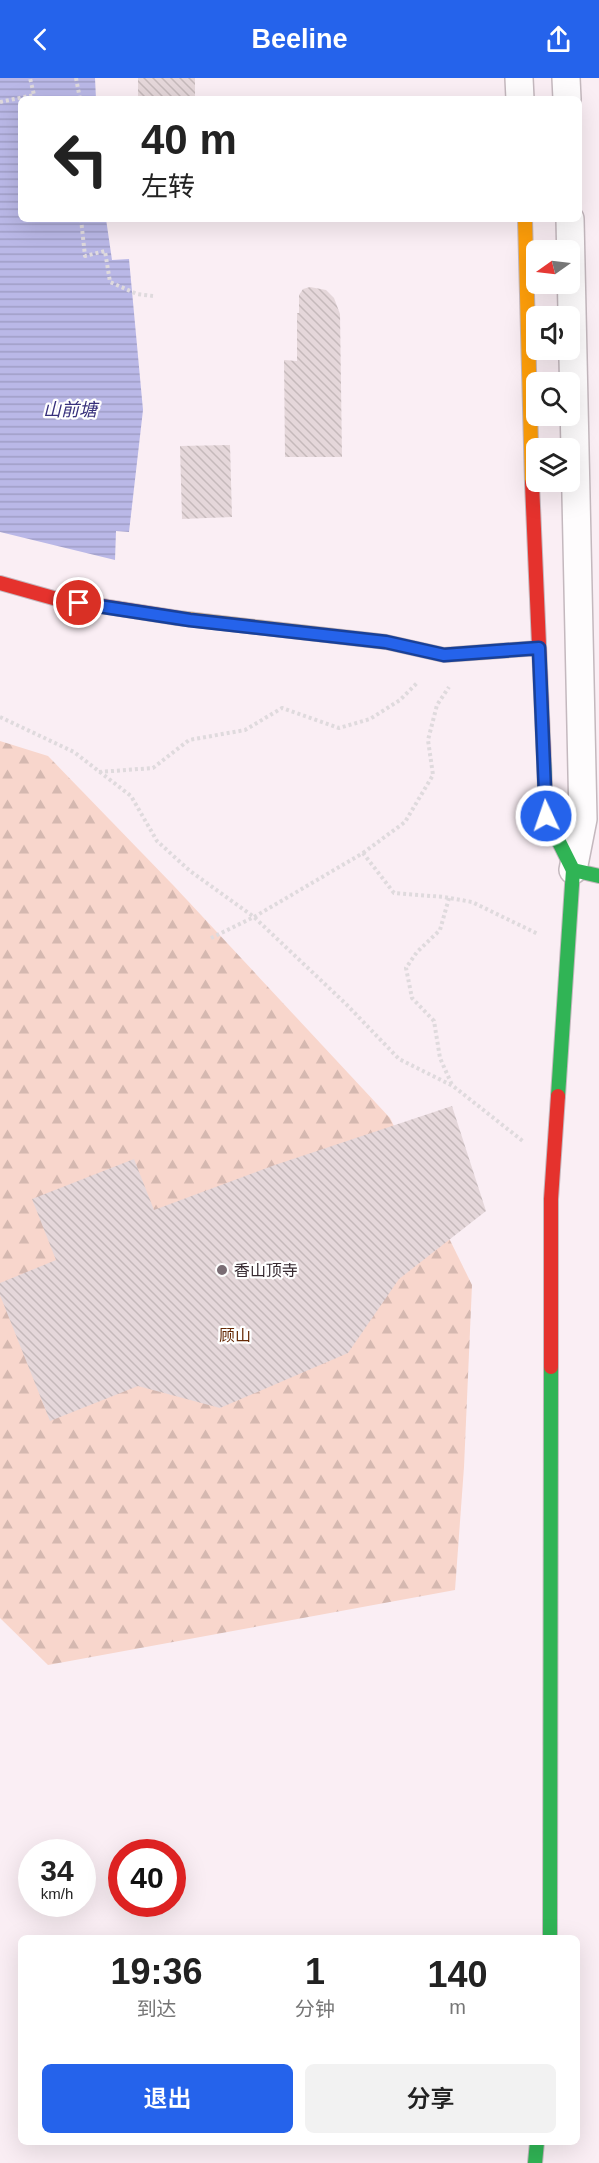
<!DOCTYPE html>
<html lang="zh">
<head>
<meta charset="utf-8">
<style>
  body { margin:0; font-family:Helvetica,"Noto Sans SC",sans-serif; background:#f2f2f2; color:#222; height:100vh; display:flex; flex-direction:column; font-size:22px; white-space:nowrap }
  * { box-sizing:border-box; margin:0 }
  p { font-size:20px; color:#767676 }
  .icon { flex:none; width:33px; height:33px; fill:none; stroke:currentColor; stroke-width:2; stroke-linecap:round; stroke-linejoin:round }
  .map { position:relative; flex:1; overflow:hidden }
  .panel { position:absolute; left:18px; top:1857px; width:562px; height:210px; display:flex; flex-direction:column; background:#fff; border-radius:9px; box-shadow:0 6px 24px #0002 }
  .panel>* { flex:none }
  .hud { position:absolute; left:18px; top:18px; width:564px; height:126px; border-radius:9px; box-shadow:0 6px 24px #0002; background:#fff; color:#222; overflow:hidden }
  .needle { width:39px; rotate:256deg }
  .controls { position:absolute; left:526px; top:162px; display:grid; gap:12px }
  .controls a { display:grid; place-items:center; width:54px; height:54px; border-radius:9px; background:#fff; box-shadow:0 6px 24px #0002; font-size:30px }
  .speed { position:absolute; left:18px; top:1761px; display:flex; gap:12px; font-size:30px; font-weight:700; text-align:center }
  .speed>* { display:grid; place-content:center; width:78px; height:78px; border-radius:50%; background:#fff; box-shadow:0 6px 24px #0002; line-height:1 }
  .speed small { font-size:15px; font-weight:400 }
  .speed .limit { border:9px solid #d22; background:#fff; color:#111 }
  .pin { position:absolute; display:grid; place-items:center; width:51px; height:51px; color:#fff; margin:-26px; border:3px solid #fff; border-radius:50%; box-shadow:0 2px 6px #0007 }
  .me { position:absolute; width:66px; margin:-33px; rotate:357deg; stroke-linejoin:round; filter:drop-shadow(0 0 4px #0008) }
  .turn { display:flex; align-items:center; gap:21px; height:126px; padding:0 24px; font-size:27px }
  .turn .icon { width:78px; height:78px; stroke-width:2.5 }
  .turn b { display:block; font-size:42px; line-height:51px }
  .eta { display:flex; justify-content:space-evenly; align-items:center; height:102px; text-align:center }
  .eta b { font-size:36px; font-weight:600; line-height:42px }
  .button { display:flex; gap:12px; margin-top:auto; padding:12px 24px }
  .button a { flex:1; height:69px; border-radius:9px; background:#2563eb; color:#fff; font-size:24px; font-weight:600; line-height:69px; text-align:center }
  .button a+a { background:#f2f2f2; color:#222 }
  header { display:flex; justify-content:space-between; align-items:center; height:78px; padding:0 24px; background:#2563eb; color:#fff; font-size:27px; font-weight:600 }
  .map>svg:first-child { display:block }
  .forest { fill:url(#forest-firs) }
  .water { fill:url(#water-rules) }
  .building { fill:url(#building-back-hatch) }
  .lines { fill:none; stroke-linecap:round; stroke-linejoin:round }
  .street-casing { stroke:#c4b8be; stroke-width:30 }
  .fast-casing { stroke:#c4b8be; stroke-width:16 }
  .slow-casing { stroke:#c4b8be; stroke-width:16 }
  .jam-casing { stroke:#c4b8be; stroke-width:16 }
  .path { stroke:#dfdadd; stroke-width:4; stroke-dasharray:3 3; stroke-linecap:butt }
  .street { stroke:#fefcfd; stroke-width:27 }
  .fast { stroke:#30b455; stroke-width:14 }
  .slow { stroke:#ff9f0a; stroke-width:14 }
  .jam { stroke:#e5322d; stroke-width:14 }
  .route-casing { stroke:#184099; stroke-width:15 }
  .route { stroke:#2563eb; stroke-width:10 }
  .poi-dot { fill:#7a6d74; stroke:#fff; stroke-width:2 }
  .labels { text-anchor:middle; dominant-baseline:central; stroke-width:4.5; stroke-linejoin:round; paint-order:stroke }
  .poi-label { font-size:16px; fill:#35282f; stroke:#fff; text-anchor:start }
  .park-label { font-size:16px; fill:#662905; stroke:#fff }
  .water-label { font-size:18px; font-style:italic; fill:#38317c; stroke:#fff }
</style>
</head>
<body>
<header><svg class="icon" aria-label="back" viewBox="0 0 24 24"><path d="M15 5l-7 7 7 7"/></svg>Beeline<svg class="icon" aria-label="share" viewBox="0 0 24 24"><path d="M12 15V3M7 8l5-5 5 5M5 13v7h14v-7"/></svg></header>
<div class="map">
<svg width="599" height="2085" viewBox="0 0 599 2085">
  <defs>
    <pattern id="forest-firs" width="22" height="20" patternUnits="userSpaceOnUse" patternTransform="scale(1.5)"><rect width="22" height="20" fill="#f8d6cc"/><path d="M5 1l3.5 6h-7zM16 11l3.5 6h-7z" fill="#d5b8b0"/></pattern>
    <pattern id="water-rules" width="6" height="5" patternUnits="userSpaceOnUse" patternTransform="scale(1.5)"><rect width="6" height="5" fill="#bab8e7"/><path d="M0 2.5h6" fill="none" stroke="#a09ec6"/></pattern>
    <pattern id="building-back-hatch" width="6" height="6" patternUnits="userSpaceOnUse" patternTransform="scale(1.5)"><rect width="6" height="6" fill="#e5d7da"/><path d="M-1 5l2 2M0 0l6 6M5-1l2 2" fill="none" stroke="#c5b9bb"/></pattern>
  </defs>
  <rect width="100%" height="100%" fill="#faeef4"/>
  <!-- forest -->
  <polygon class="forest" points="0,663 48,678 173,807 390,1040 472,1207 464,1389 455,1512 48,1587 0,1540"/>
  <!-- water -->
  <polygon class="water" points="0,0 95,0 96,21 21,21 21,141 106,141 112,182 129,181 143,332 129,454 116,453 115,482 0,454"/>
  <!-- building -->
  <g class="building">
    <rect x="138" y="0" width="57" height="21"/>
    <polygon points="310,209 326,212 334,220 340,236 342,379 285,379 284,282 297,283 297,235 299,235 299,217 303,211"/>
    <polygon points="230,367 232,439 182,441 180,368"/>
    <polygon points="452,1028 486,1133 399,1201 348,1275 220,1330 138,1308 50,1343 0,1217 0,1205 56,1182 32,1121 134,1081 154,1132 275,1087"/>
  </g>
  <g class="lines">
    <defs>
      <g id="street">
        <polyline points="519,0 520,21"/>
        <polyline points="566,0 567,21"/>
        <polyline points="570,141 583,741 573,792"/>
      </g>
      <g id="fast">
        <polyline points="544,683 546,738 573,792"/>
        <polyline points="558,1018 573,792 599,798"/>
        <polyline points="550,1860 551,1289"/>
        <polyline points="535,2085 537,2064"/>
      </g>
      <g id="slow">
        <polyline points="525,141 532,405"/>
        <polyline points="178,540 386,564 444,577 539,570"/>
      </g>
      <g id="jam">
        <polyline points="532,405 544,683"/>
        <polyline points="0,505 57,521 178,540"/>
        <polyline points="551,1289 551,1121 558,1018"/>
      </g>
    </defs>
    <!-- street casing -->
    <use href="#street" class="street-casing"/>
    <!-- fast casing -->
    <use href="#fast" class="fast-casing"/>
    <!-- slow casing -->
    <use href="#slow" class="slow-casing"/>
    <!-- jam casing -->
    <use href="#jam" class="jam-casing"/>
    <!-- path -->
    <g class="path">
      <polyline points="76,0 80,21"/>
      <polyline points="0,24 34,17 30,0"/>
      <polyline points="81,141 85,178 105,173 110,204 137,216 153,218"/>
      <polyline points="0,639 74,674 131,718 157,763 190,793 254,839 346,926 399,981 453,1008 524,1064"/>
      <polyline points="99,694 153,690 189,662 245,652 282,630 339,650 370,641 400,622 418,604"/>
      <polyline points="363,775 405,744 433,697 428,662 437,627 449,609"/>
      <polyline points="449,820 440,852 417,874 406,890 412,920 434,943 440,980 452,1007"/>
      <polyline points="211,860 254,839 363,775 394,815 444,819 472,824 538,856"/>
    </g>
    <!-- street -->
    <use href="#street" class="street"/>
    <!-- fast -->
    <use href="#fast" class="fast"/>
    <!-- slow -->
    <use href="#slow" class="slow"/>
    <!-- jam -->
    <use href="#jam" class="jam"/>
  </g>
  <g class="lines">
    <defs>
      <polyline id="route" points="79,525 190,542 386,564 444,577 539,570 546,738"/>
    </defs>
    <!-- route casing -->
    <use href="#route" class="route-casing"/>
    <!-- route -->
    <use href="#route" class="route"/>
  </g>
  <!-- markers -->
  <circle class="poi-dot" cx="222" cy="1192" r="6"/>
  <g class="labels">
    <!-- poi labels -->
    <g class="poi-label">
      <text x="234" y="1192">香山顶寺</text>
    </g>
    <!-- park labels -->
    <g class="park-label">
      <text x="235" y="1257">顾山</text>
    </g>
    <!-- water labels -->
    <g class="water-label">
      <text x="70" y="332">山前塘</text>
    </g>
  </g>
</svg>
<div class="controls">
<a><svg class="needle" viewBox="-14 -14 28 28"><path d="M0-13l5 13h-10z" fill="#e53935"/><path d="M0 13l5-13h-10z" fill="#767676"/></svg></a>
<a><svg class="icon" aria-label="sound" viewBox="0 0 24 24"><path d="M4 9h4l5-4v14l-5-4H4zM17 9q2 3 0 6"/></svg></a>
<a><svg class="icon" aria-label="search" viewBox="0 0 24 24"><circle cx="10" cy="10" r="6"/><path d="M15 15l6 6"/></svg></a>
<a><svg class="icon" aria-label="layers" viewBox="0 0 24 24"><path d="M12 4l9 5-9 5-9-5zM3 14l9 5 9-5"/></svg></a>
</div>
<div class="speed"><div>34<small>km/h</small></div><div class="limit">40</div></div>
<div class="pin" style="left:79px;top:525px;background:#d93025"><svg class="icon" aria-label="arrive" viewBox="0 0 24 24"><path d="M6 21V4h12l-3 4 3 4H6"/></svg></div>
<svg class="me" style="left:546px;top:738px" viewBox="-20 -20 40 40"><circle r="17" fill="#2563eb" stroke="#fff" stroke-width="3"/><path d="M0-11L8 9 0 5-8 9z" fill="#fff"/></svg>
<div class="hud">
<div class="turn"><svg class="icon" aria-label="left" viewBox="0 0 24 24"><path d="M17 20v-9H6M10 6l-5 5 5 5"/></svg><div><b>40 m</b>左转</div></div>
</div>
<section class="panel">
<div class="eta">
<div><b>19:36</b><p>到达</p></div>
<div><b>1</b><p>分钟</p></div>
<div><b>140</b><p>m</p></div>
</div>
<div class="button"><a>退出</a><a>分享</a></div>
</section>
</div>
</body>
</html>
